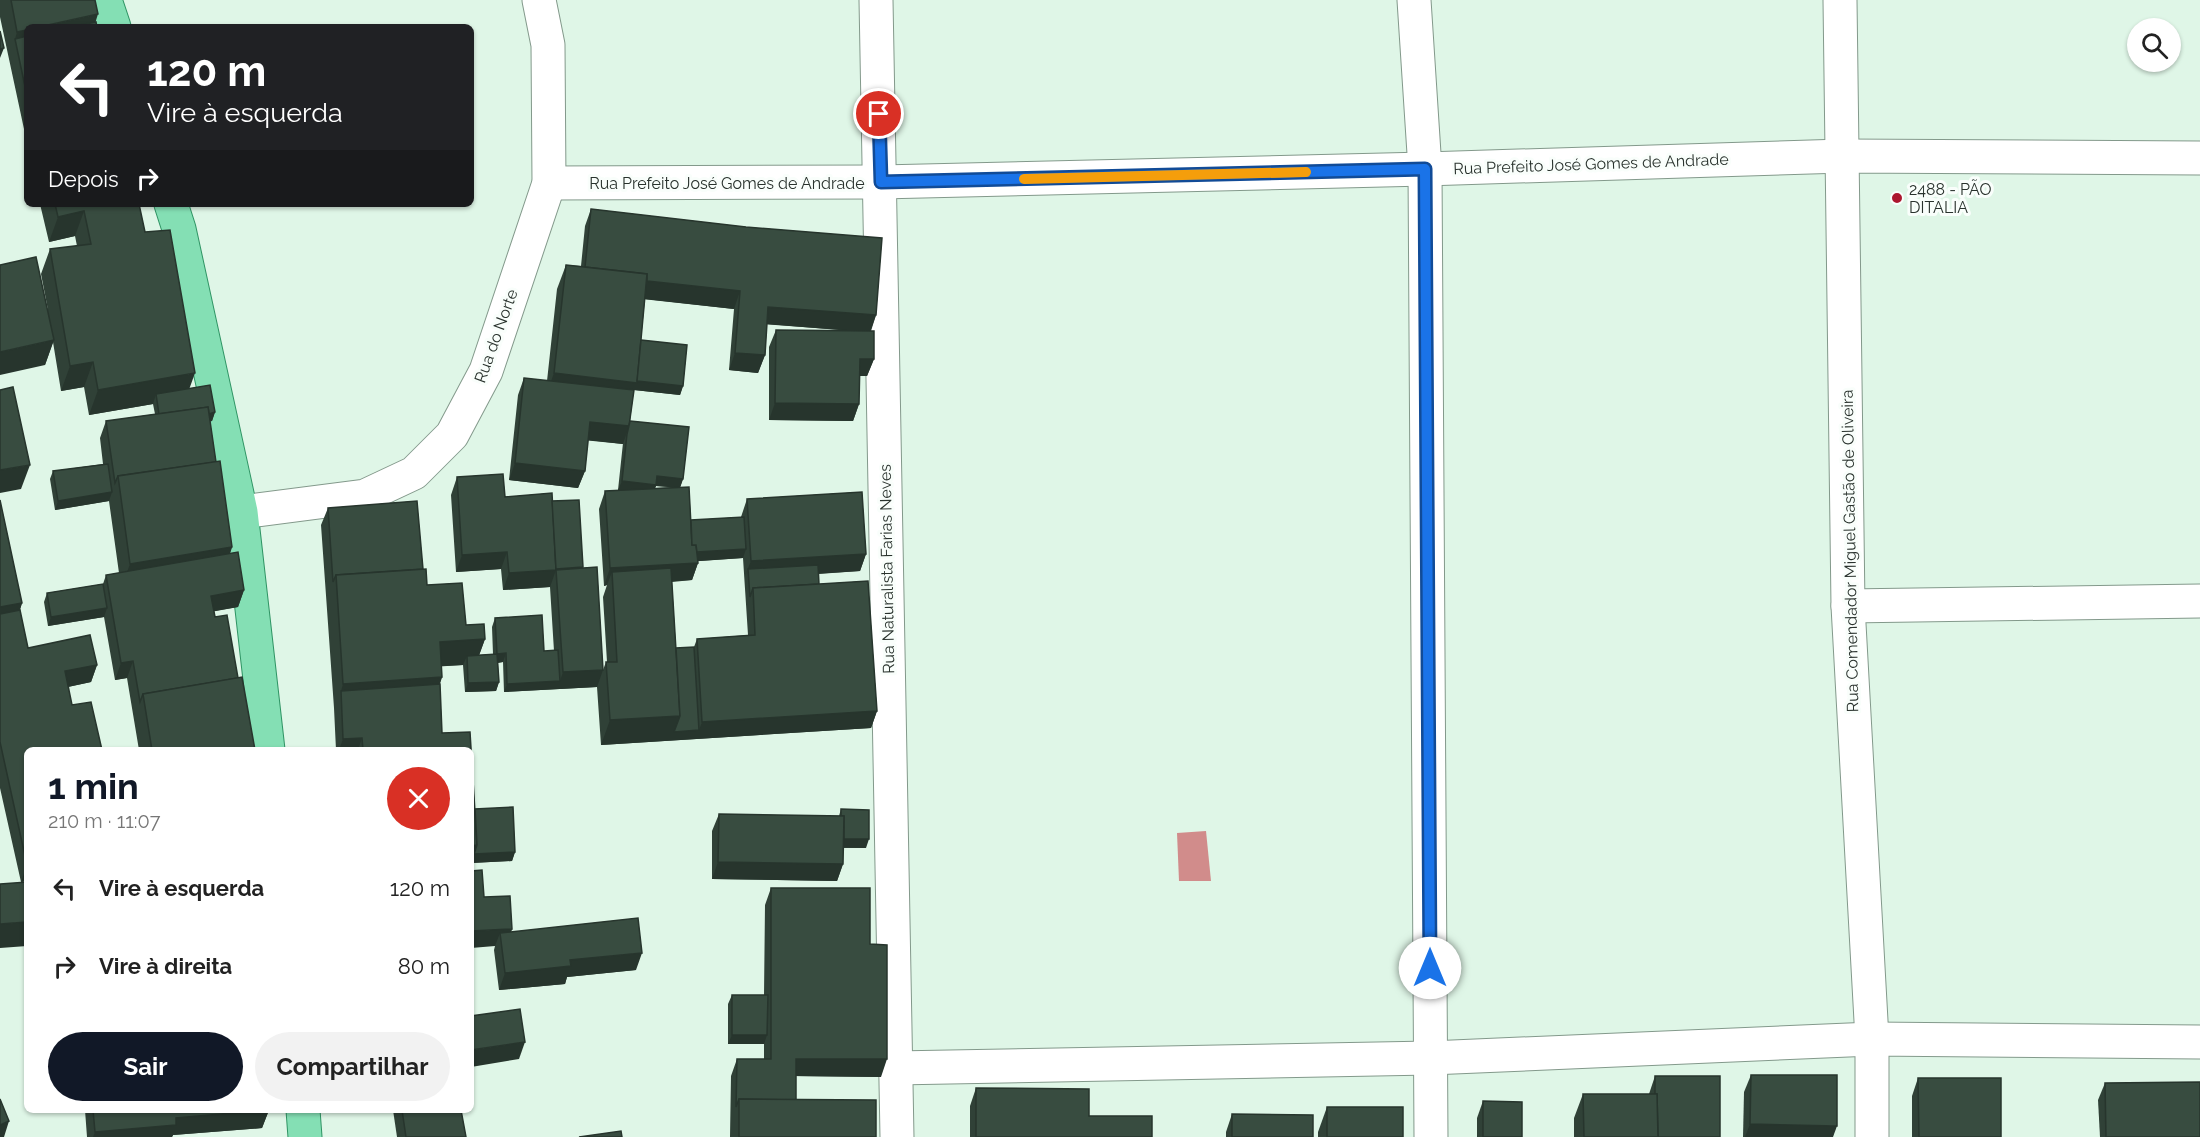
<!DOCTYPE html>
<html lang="pt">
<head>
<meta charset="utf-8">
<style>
  body { margin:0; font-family:Raleway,sans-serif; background:#f2f2f2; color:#222; height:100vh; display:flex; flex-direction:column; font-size:22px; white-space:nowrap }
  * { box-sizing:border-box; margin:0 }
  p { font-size:20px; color:#767676 }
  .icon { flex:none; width:33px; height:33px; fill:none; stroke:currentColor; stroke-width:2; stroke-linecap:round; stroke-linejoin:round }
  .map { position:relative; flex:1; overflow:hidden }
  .side { position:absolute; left:24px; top:747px; width:450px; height:366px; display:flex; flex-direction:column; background:#fff; border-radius:9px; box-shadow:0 2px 4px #0004 }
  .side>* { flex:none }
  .banner { position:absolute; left:24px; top:24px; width:450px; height:183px; border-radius:9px; box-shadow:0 2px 4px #0004; background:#202124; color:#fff; overflow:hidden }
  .controls { position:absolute; left:2127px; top:18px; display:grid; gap:12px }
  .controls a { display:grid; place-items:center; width:54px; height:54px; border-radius:50%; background:#fff; box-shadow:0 2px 4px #0004; font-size:30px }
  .pin { position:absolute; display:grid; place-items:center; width:51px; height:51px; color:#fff; margin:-26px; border:3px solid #fff; border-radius:50%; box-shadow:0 2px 6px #0007 }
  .me { position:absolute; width:66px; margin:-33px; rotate:0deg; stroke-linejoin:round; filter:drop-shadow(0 0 4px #0008) }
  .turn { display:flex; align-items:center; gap:21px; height:126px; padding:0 24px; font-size:27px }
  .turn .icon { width:78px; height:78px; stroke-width:2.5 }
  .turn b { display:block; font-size:42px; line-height:51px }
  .then { display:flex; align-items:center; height:57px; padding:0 24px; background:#0003; gap:12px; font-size:22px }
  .round { display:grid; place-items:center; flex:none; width:63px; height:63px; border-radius:32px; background:#f2f2f2 }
  .overview { display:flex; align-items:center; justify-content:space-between; height:102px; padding:0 24px }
  h1 { font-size:36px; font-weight:700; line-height:45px; color:#111827 }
  .action { display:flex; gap:12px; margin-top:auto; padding:12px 24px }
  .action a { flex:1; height:69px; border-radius:36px; background:#111827; color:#fff; font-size:24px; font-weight:700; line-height:69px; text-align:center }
  .action a+a { background:#f2f2f2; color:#222 }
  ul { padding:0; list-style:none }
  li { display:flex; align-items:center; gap:18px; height:78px; padding:0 24px }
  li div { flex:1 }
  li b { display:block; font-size:22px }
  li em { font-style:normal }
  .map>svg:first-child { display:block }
  .water { fill:#d18c8b }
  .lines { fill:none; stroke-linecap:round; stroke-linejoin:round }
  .minor-casing { stroke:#83998b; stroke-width:35 }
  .major-casing { stroke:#2f9464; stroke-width:35 }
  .minor { stroke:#fff; stroke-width:33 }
  .major { stroke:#84dfb4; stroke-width:33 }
  .wall { fill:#304137; fill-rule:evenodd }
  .shaded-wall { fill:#27352d }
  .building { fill:#384c40; stroke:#27352d; stroke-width:1.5 }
  .route-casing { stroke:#114b97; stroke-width:15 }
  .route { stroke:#1a73e8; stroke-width:10 }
  .slow { stroke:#f59e0b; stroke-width:10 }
  .poi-dot { fill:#ac172f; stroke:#f9fefb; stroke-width:2 }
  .labels { text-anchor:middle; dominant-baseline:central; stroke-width:6; stroke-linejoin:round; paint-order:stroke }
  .street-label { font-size:16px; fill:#29322d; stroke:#f9fefb }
  .poi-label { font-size:16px; fill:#29322d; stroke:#f9fefb; text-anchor:start }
</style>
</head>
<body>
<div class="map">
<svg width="2200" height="1137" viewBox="0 0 2200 1137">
  <rect width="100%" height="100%" fill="#dff6e7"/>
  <!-- water -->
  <polygon class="water" points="1206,831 1211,881 1179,881 1177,833"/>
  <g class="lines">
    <defs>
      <g id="minor">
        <polyline points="876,0 897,1137"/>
        <polyline points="1414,0 1425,169 1431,1137"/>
        <polyline points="1840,0 1848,606 1872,1039 1872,1137"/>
        <polyline points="549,183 881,182 1425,169 1843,156 2200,158"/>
        <polyline points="241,512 365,496 414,473 452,435 486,371 549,183 548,45 539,0"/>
        <polyline points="1848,606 2200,601"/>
        <polyline points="895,1068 1430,1058 1872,1039 2200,1042"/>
      </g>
      <g id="major">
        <polyline points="105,0 114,27"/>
        <polyline points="171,204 179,229 241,512 268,750"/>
        <polyline points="303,1110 305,1137"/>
      </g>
    </defs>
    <!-- minor casing -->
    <use href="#minor" class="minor-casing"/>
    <!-- major casing -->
    <use href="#major" class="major-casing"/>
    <!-- minor -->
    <use href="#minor" class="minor"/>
    <!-- major -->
    <use href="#major" class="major"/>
  </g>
  <!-- wall -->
  <g class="wall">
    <polygon points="0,0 95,0 27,27 27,143 0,17"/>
    <polygon points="40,204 139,204 145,232 189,389 215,412 212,421 210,421 216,462 232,547 230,554 244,590 238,607 214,611 215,617 238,678 255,750 139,750 127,678 115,680 104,617 48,626 44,602 47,593 103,584 106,575 119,573 109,501 55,510 50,479 53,471 103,464 100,438 106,421 155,414 153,404 89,415 84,387 61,391 53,342 45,365 48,310 41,274 50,249 77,246 75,236 49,242"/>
    <path d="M591,209L746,227L882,238L876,315L871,331H874V359L867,376H859V404L853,421L769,420V347L776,330L851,331L767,324L765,355L758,373L729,370L734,309L645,299L641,340L687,345L683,386L680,395L634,390L630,421L689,427L683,479L680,487H689L691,520L741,517L747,499L862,492L866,554L860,571L818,574L819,584L868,581L877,711L871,728L601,745L597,687L504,692L503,662L498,663L499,682L496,691L465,692L463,665L441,666L442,677L440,684L442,733L470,732L475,809L513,807L515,852L512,861L471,863V750H336L334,708L321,525L328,508L417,501L423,569H426L427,585L462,583L466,625L484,624L485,639L479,655L493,654L492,627L495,618L542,615L544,651H554L550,587L554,578L550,587L503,590L501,569L456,572L451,495L457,477L503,474L505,497L552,493V501L579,500L582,568L597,567L603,670L606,662H607L603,597L607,585L604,586L599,509L605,491L623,490H618L623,443V444L588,440L585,471L578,488L509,480L518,395L524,378L547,381L557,289L566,265L581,266L585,226ZM656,486L673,487L655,488ZM743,558L748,635L697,639L694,647L676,648L672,582L692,580L698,563V561Z"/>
    <polygon points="0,500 22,603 20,610 28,648 97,665 91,682 68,687 27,881 21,882 0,788"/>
    <polygon points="841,809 866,848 843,848 843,864 837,881 712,879 712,831 719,814 839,816"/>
    <polygon points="771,888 870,944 881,1077 796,1076 796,1100 876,1137 730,1137 731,1076 737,1059 764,1059 764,1043 728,1044 728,1004 732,995 764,995 765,905"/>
    <polygon points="484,897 512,929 511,932 636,970 567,977 565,984 499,990 494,950 495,946"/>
    <polygon points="1751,1075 1833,1137 1743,1137 1744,1092"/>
    <polygon points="1655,1076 1720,1137 1574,1137 1574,1118 1583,1094 1649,1094"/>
    <polygon points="1918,1078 2001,1137 1912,1137 1912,1096"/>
    <polygon points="2105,1083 2200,1137 2100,1137 2098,1100"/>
    <polygon points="976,1088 1089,1116 1152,1137 970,1137 970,1106"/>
    <polygon points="1483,1101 1522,1137 1477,1137 1477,1118"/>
    <polygon points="1327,1107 1403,1137 1318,1137 1318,1132"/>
    <polygon points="85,1110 269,1110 262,1128 173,1135 172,1137 87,1137"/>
    <polygon points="393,1110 461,1110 466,1137 397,1137"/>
    <polygon points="1232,1114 1313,1137 1226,1137 1226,1132"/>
  </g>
  <!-- shaded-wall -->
  <g class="shaded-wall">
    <polygon points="98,14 94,27 39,27"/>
    <polygon points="27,30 27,52 15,39 17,32"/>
    <polygon points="4,48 0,58 0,49"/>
    <polygon points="84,211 75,236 49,242 58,217"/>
    <polygon points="584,275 740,291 734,309 578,292"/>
    <polygon points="768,307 876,315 870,332 762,324"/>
    <polygon points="54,340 45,365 0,375 0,352"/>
    <polygon points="735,353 765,355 758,373 729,370"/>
    <polygon points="860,359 874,359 867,376 853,376"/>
    <polygon points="93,362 84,387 61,391 70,366"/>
    <polygon points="195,373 186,398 156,394 153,404 89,415 98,390"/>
    <polygon points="554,373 632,380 683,386 680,395 634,390 545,398"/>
    <polygon points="775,403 859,404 853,421 769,420"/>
    <polygon points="215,412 212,421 202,424 158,431"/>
    <polygon points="590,422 629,426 623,444 583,440"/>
    <polygon points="515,463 585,471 578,488 509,480"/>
    <polygon points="30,465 21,489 0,493 0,470"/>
    <polygon points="657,476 683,479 680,488 656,486 653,494 618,490 622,481"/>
    <polygon points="112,492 109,501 55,510 58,501"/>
    <polygon points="232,547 223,571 121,588 130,564"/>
    <polygon points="746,549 743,558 686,562 689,553"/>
    <polygon points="507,552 501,569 456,572 462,555"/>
    <polygon points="866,554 860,571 748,578 748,569 744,578 751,561"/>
    <polygon points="698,563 692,580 612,585 612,572 607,585 604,586 610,568"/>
    <polygon points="583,567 580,576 556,570 550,587 503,590 509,573 553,569"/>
    <polygon points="244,590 238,607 205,613 211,596"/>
    <polygon points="22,603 14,627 0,630 0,607"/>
    <polygon points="107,608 104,617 48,626 51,617"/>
    <polygon points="485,639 476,664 467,656 463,665 431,667 440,642"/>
    <polygon points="506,653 503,662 494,663 497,654"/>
    <polygon points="133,661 127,678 115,680 121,663"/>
    <polygon points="97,665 91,682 58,689 65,671"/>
    <polygon points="603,670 597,687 504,692 507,684 560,681 563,672"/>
    <polygon points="442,677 433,702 341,691 343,684"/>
    <polygon points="499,682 496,691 465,692 468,683"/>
    <polygon points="877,711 871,728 601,745 610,720 680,716 699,730 702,722"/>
    <polygon points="362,738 358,750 339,750 343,739"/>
    <polygon points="840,839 869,839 866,848 837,847"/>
    <polygon points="477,845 515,852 512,861 471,863 471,846"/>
    <polygon points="718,862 843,864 837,881 712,879"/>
    <polygon points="27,865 27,881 21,882"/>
    <polygon points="27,922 27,946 0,948 0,924"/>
    <polygon points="512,929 506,946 500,933 495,946 471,948 471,931"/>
    <polygon points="642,953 636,970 567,977 565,984 499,990 505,973 570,960"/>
    <polygon points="732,1035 767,1035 764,1044 728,1044"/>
    <polygon points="525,1042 519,1059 471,1067 471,1050"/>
    <polygon points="796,1059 887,1059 881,1077 790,1076"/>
    <polygon points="269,1110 262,1128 173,1135 172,1137 93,1137 95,1132 176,1118"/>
    <polygon points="9,1121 4,1137 0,1137 0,1125"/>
    <polygon points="1750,1124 1837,1126 1833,1137 1745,1137"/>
  </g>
  <!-- building -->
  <g class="building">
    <polygon points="11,0 95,0 98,14 39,27 27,27 27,30 17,32"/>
    <polygon points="96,22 97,27 70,27"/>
    <polygon points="0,31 4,48 0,49"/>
    <polygon points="27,36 27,96 15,39"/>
    <polygon points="55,204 139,204 145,232 170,230 195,373 98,390 93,362 70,366 50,249 91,244 84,211 58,217"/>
    <polygon points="591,209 746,227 882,238 876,315 768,307 765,355 735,353 740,291 647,281 647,274 585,267"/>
    <polygon points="36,257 54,340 0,352 0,265"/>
    <polygon points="566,265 647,274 637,383 554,373"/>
    <polygon points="776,330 874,331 874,359 860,359 859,404 775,403"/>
    <polygon points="641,340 687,345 683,386 637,381"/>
    <polygon points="524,378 634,390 629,426 590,422 585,471 515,463"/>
    <polygon points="210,385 215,412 209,414 208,407 159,414 156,394"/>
    <polygon points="13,387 30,465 0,470 0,390"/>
    <polygon points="208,407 216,462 118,476 115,483 106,421"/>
    <polygon points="630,421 689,427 683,479 657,476 656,485 622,481 627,434"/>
    <polygon points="220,461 232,547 130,564 118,476"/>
    <polygon points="108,464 112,492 58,501 53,471"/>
    <polygon points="503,474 505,497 552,493 556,570 509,573 507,552 462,555 457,477"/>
    <polygon points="689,487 692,545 696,545 698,563 610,568 605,491"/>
    <polygon points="862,492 866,554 751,561 747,499"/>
    <polygon points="0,500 22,603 0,607"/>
    <polygon points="579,500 583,567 556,569 552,501"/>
    <polygon points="417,501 423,569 336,575 333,582 328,508"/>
    <polygon points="744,517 746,549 697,552 696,545 692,545 691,520"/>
    <polygon points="238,552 244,590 211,596 215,617 227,615 238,678 143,694 140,702 133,661 121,663 106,575"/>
    <polygon points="818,565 819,584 753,588 750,597 748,569"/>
    <polygon points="597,567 603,670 563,672 556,570"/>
    <polygon points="671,568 680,716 610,720 606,662 617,662 612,572"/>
    <polygon points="426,569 427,585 462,583 466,625 484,624 485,639 440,642 442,677 343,684 336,575"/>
    <polygon points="868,581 877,711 702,722 697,639 755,635 753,588"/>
    <polygon points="103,584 107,608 51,617 47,593"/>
    <polygon points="20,610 28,648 90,635 97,665 65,671 72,705 91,702 102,750 27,750 27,865 0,742 0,614"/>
    <polygon points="542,615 544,651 558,650 560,681 507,684 506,653 497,654 495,618"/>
    <polygon points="694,647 699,730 674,732 680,716 676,648"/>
    <polygon points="497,654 499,682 468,683 467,656"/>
    <polygon points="242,677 255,750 152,750 143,694"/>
    <polygon points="440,684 442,733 470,732 477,845 471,846 471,750 363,750 362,738 343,739 341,691"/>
    <polygon points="513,807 515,852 474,854 477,845 475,809"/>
    <polygon points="841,809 869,810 869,839 844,839 844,816 841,816"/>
    <polygon points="719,814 844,816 843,864 718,862"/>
    <polygon points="482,870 484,897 510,896 512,929 471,931 471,871"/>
    <polygon points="27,882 27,922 0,924 0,884"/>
    <polygon points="771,888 870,888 870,944 887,945 887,1059 796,1059 796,1100 739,1099 736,1107 737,1059 771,1059"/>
    <polygon points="638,918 642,953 570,960 571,966 505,973 500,933"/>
    <polygon points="732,995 768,995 767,1035 732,1035"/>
    <polygon points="520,1009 525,1042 471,1050 471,1016"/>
    <polygon points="1751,1075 1837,1075 1837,1126 1750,1124"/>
    <polygon points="1655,1076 1720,1076 1720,1137 1658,1137 1657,1094 1655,1094"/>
    <polygon points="1918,1078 2001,1078 2001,1137 1919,1137"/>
    <polygon points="2200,1082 2200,1137 2106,1137 2105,1083"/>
    <polygon points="976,1088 1089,1089 1089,1116 1152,1116 1152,1137 976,1137"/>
    <polygon points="1583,1094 1657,1094 1658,1137 1584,1137"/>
    <polygon points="0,1099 9,1121 0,1125"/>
    <polygon points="739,1099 876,1100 876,1137 739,1137"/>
    <polygon points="1483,1101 1522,1102 1522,1137 1483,1137"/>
    <rect x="1327" y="1107" width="76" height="30"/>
    <polygon points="93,1110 269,1110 176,1118 176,1125 95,1132"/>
    <polygon points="402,1110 461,1110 466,1137 406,1137"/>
    <polygon points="1232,1114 1313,1115 1313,1137 1232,1137"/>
    <polygon points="621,1131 622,1137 579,1137"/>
  </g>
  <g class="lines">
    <defs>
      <polyline id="route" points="879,114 881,182 1425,169 1430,968"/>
    </defs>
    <!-- route casing -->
    <use href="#route" class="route-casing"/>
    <!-- route -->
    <use href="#route" class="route"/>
    <!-- slow -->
    <polyline class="slow" points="1024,179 1306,172"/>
  </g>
  <!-- markers -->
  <circle class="poi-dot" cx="1897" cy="198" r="6"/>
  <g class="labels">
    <!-- street labels -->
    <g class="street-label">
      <text transform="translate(1591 164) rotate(-2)">Rua Prefeito José Gomes de Andrade</text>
      <text x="727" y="183">Rua Prefeito José Gomes de Andrade</text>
      <text transform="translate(496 336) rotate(-70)">Rua do Norte</text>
      <text transform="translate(1850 551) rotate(-91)">Rua Comendador Miguel Gastão de Oliveira</text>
      <text transform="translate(887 569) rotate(-91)">Rua Naturalista Farias Neves</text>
    </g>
    <!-- poi labels -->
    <g class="poi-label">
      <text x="1909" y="189">2488 - PÃO<tspan x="1909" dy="18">DITALIA</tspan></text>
    </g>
  </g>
</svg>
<div class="controls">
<a><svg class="icon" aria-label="search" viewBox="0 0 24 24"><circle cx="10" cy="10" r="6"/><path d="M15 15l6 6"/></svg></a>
</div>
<div class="pin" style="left:879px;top:114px;background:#d93025"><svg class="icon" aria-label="arrive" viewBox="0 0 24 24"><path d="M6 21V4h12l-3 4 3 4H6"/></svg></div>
<svg class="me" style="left:1430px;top:968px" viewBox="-20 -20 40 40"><circle r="19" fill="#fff"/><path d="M0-13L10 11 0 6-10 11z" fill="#1a73e8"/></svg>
<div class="banner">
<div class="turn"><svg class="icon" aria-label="left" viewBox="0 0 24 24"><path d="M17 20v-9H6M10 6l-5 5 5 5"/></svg><div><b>120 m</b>Vire à esquerda</div></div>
<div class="then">Depois<svg class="icon" aria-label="right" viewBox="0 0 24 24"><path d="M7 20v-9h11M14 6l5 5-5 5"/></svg></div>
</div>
<section class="side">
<div class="overview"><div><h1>1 min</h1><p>210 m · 11:07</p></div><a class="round" style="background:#d93025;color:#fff"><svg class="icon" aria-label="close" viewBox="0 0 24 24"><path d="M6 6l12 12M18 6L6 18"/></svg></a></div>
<ul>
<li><svg class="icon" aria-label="left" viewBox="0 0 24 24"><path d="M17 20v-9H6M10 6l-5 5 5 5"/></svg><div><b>Vire à esquerda</b></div><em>120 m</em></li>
<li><svg class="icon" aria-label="right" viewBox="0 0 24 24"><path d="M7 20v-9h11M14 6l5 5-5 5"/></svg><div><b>Vire à direita</b></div><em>80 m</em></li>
</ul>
<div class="action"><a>Sair</a><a>Compartilhar</a></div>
</section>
</div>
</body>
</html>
